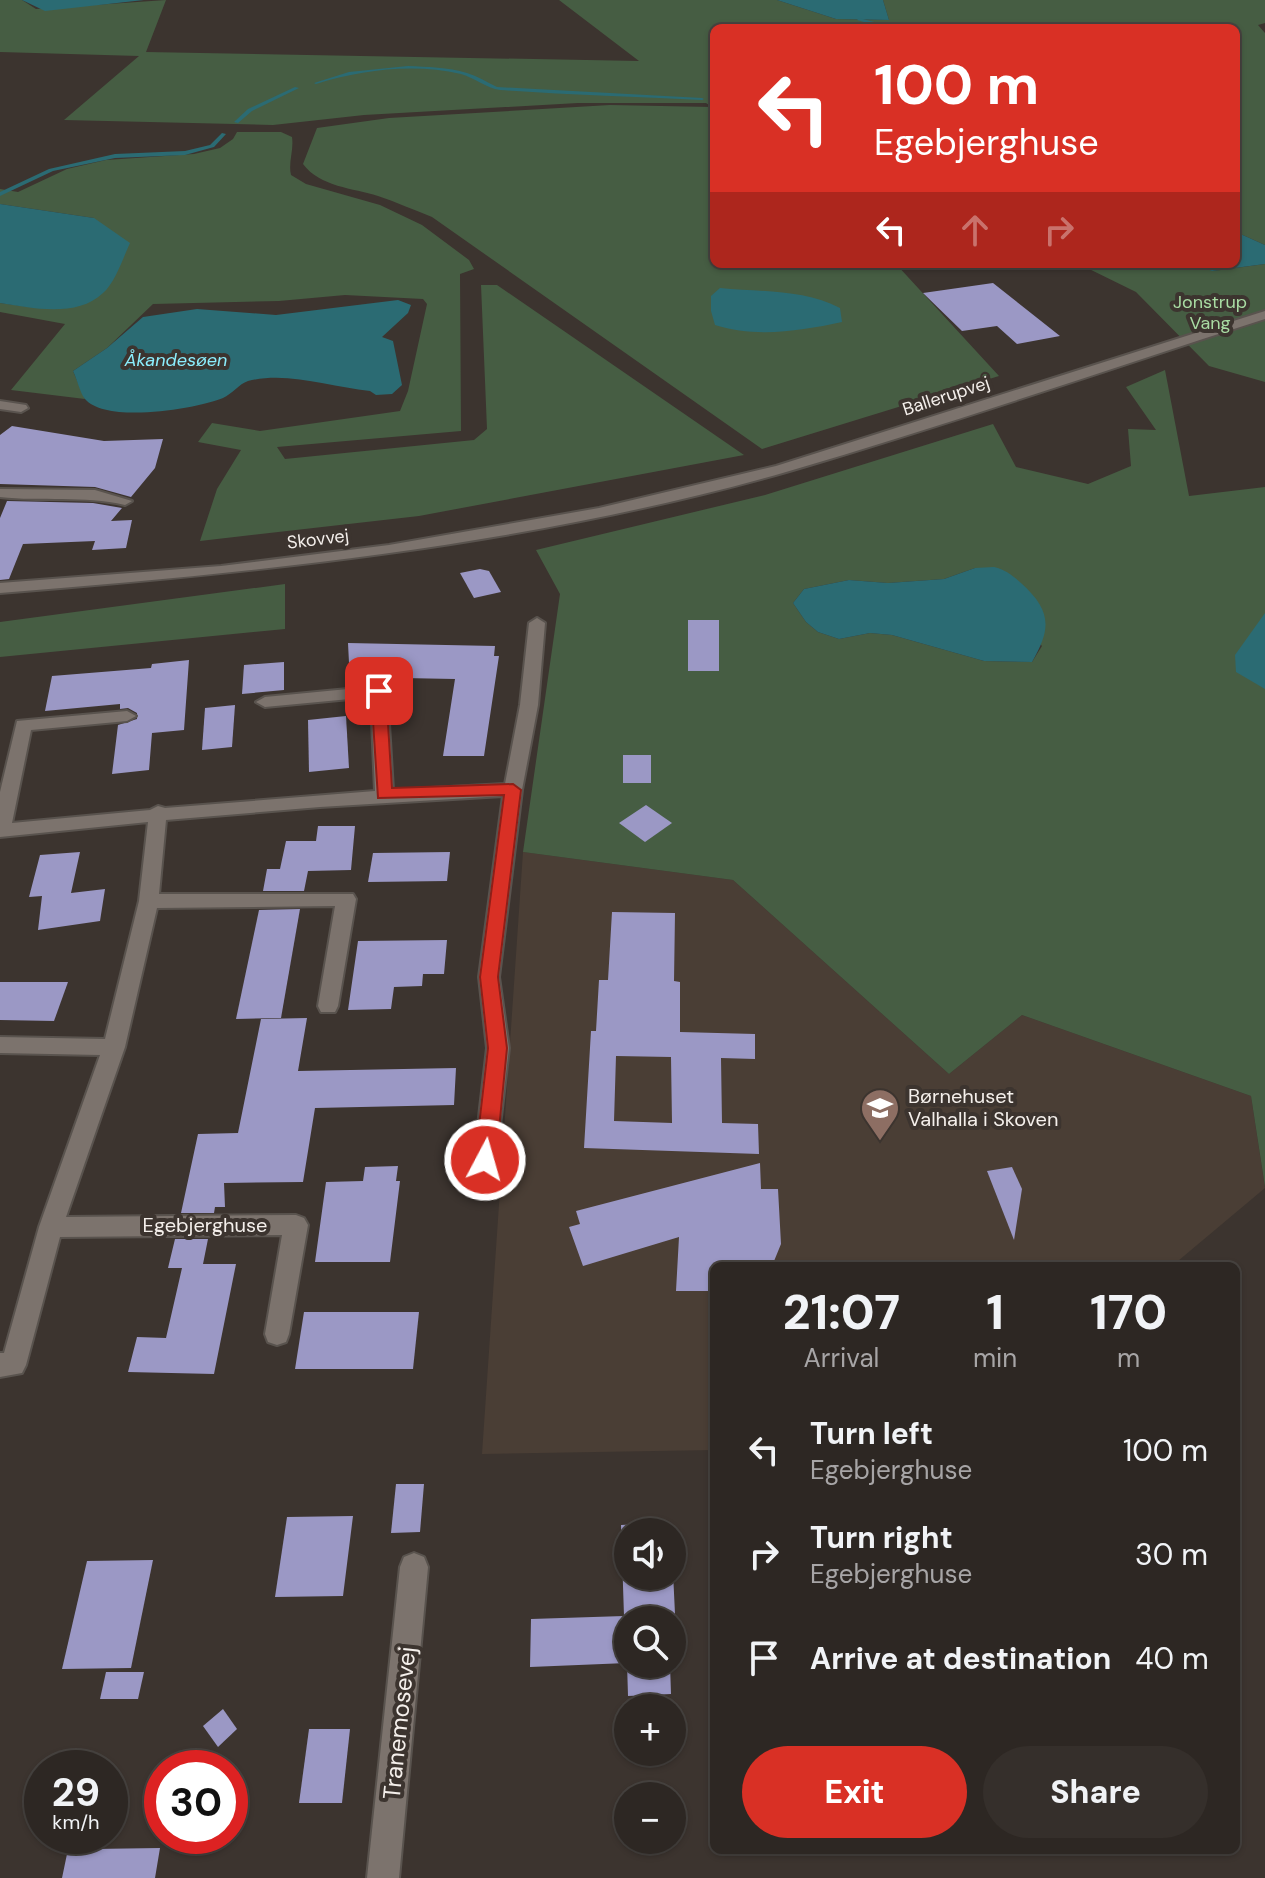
<!DOCTYPE html>
<html lang="en">
<head>
<meta charset="utf-8">
<style>
  body { margin:0; font-family:"DM Sans",sans-serif; background:#352f2b; color:#f1f3f6; height:100vh; display:flex; flex-direction:column; font-size:30px; white-space:nowrap }
  * { box-sizing:border-box; margin:0 }
  p { font-size:26px; color:#a7a5a6 }
  .icon { flex:none; width:44px; height:44px; fill:none; stroke:currentColor; stroke-width:2; stroke-linecap:round; stroke-linejoin:round }
  .map { position:relative; flex:1; overflow:hidden }
  .side { position:absolute; left:710px; top:1262px; width:530px; height:592px; display:flex; flex-direction:column; background:#2d2723; border-radius:12px; box-shadow:0 2px 6px #0004,0 0 0 2px #484441 }
  .side>* { flex:none }
  .hud { position:absolute; left:710px; top:24px; width:530px; height:244px; border-radius:12px; box-shadow:0 2px 6px #0004,0 0 0 2px #484441; background:#d93025; color:#fff; overflow:hidden }
  .tools { position:absolute; left:614px; top:1518px; display:grid; gap:16px }
  .tools a { display:grid; place-items:center; width:72px; height:72px; border-radius:50%; background:#2d2723; box-shadow:0 2px 6px #0004,0 0 0 2px #484441; font-size:40px }
  .speed { position:absolute; left:24px; top:1750px; display:flex; gap:16px; font-size:40px; font-weight:700; text-align:center }
  .speed>* { display:grid; place-content:center; width:104px; height:104px; border-radius:50%; background:#2d2723; box-shadow:0 2px 6px #0004,0 0 0 2px #484441; line-height:1 }
  .speed small { font-size:20px; font-weight:400 }
  .speed .limit { border:12px solid #d22; background:#fff; color:#111 }
  .pin { position:absolute; display:grid; place-items:center; width:68px; height:68px; color:#fff; margin:-34px; border-radius:16px; box-shadow:0 4px 12px #0006 }
  .me { position:absolute; width:88px; margin:-44px; rotate:6deg; stroke-linejoin:round; filter:drop-shadow(0 0 6px #0008) }
  .turn { display:flex; align-items:center; gap:28px; height:168px; padding:0 32px; font-size:36px }
  .turn .icon { width:104px; height:104px; stroke-width:2.5 }
  .turn b { display:block; font-size:56px; line-height:68px }
  .lanes { display:flex; align-items:center; height:76px; padding:0 32px; background:#0003; justify-content:center; gap:40px; direction:ltr }
  .lanes .off { opacity:.35 }
  .eta { display:flex; justify-content:space-evenly; align-items:center; height:136px; text-align:center }
  .eta b { font-size:48px; font-weight:800; line-height:56px }
  .primary-button { display:flex; gap:16px; margin-top:auto; padding:16px 32px }
  .primary-button a { flex:1; height:92px; border-radius:48px; background:#d93025; color:#fff; font-size:32px; font-weight:800; line-height:92px; text-align:center }
  .primary-button a+a { background:#352f2b; color:#f1f3f6 }
  ul { padding:0; list-style:none }
  li { display:flex; align-items:center; gap:24px; height:104px; padding:0 32px }
  li div { flex:1 }
  li b { display:block; font-size:30px }
  li em { font-style:normal }
  .map>svg:first-child { display:block }
  .built { fill:#4a3e35 }
  .green { fill:#465d43; fill-rule:evenodd }
  .water { fill:#2b6b73 }
  .lines { fill:none; stroke-linecap:round; stroke-linejoin:round }
  .stream { fill:#2b6b73; fill-rule:evenodd }
  .building { fill:#9b98c5; fill-rule:evenodd }
  .minor-casing { stroke:#59534e; stroke-width:4 }
  .tertiary-casing { stroke:#59534e; stroke-width:4 }
  .minor { fill:#7c736d; fill-rule:evenodd }
  .tertiary { fill:#7c736d; fill-rule:evenodd }
  .route { fill:#d93025; stroke:#8d1f18; stroke-width:2 }
  .labels { text-anchor:middle; dominant-baseline:central; stroke-width:8; stroke-linejoin:round; paint-order:stroke }
  .far-park-label { font-size:18px; fill:#a9dca3; stroke:#3c342f }
  .far-water-label { font-size:18px; font-style:italic; fill:#8beefd; stroke:#3c342f }
  .far-street-label { font-size:18px; fill:#f4efeb; stroke:#3c342f }
  .poi-label { font-size:20px; fill:#f4efeb; stroke:#3c342f; text-anchor:start }
  .street-label { font-size:20px; fill:#f4efeb; stroke:#3c342f }
  .near-street-label { font-size:24px; fill:#f4efeb; stroke:#3c342f }
</style>
</head>
<body>
<div class="map">
<svg width="1265" height="1878" viewBox="0 0 1265 1878">
  <rect width="100%" height="100%" fill="#3c342f"/>
  <!-- built -->
  <polygon class="built" points="523,852 733,880 949,1074 1022,1015 1251,1096 1265,1188 1172,1266 714,1266 714,1450 482,1454"/>
  <!-- green -->
  <g class="green">
    <path d="M0,0H22L36,9L166,0L146,52L639,61L559,0H777L836,19L889,20L883,0H1265V23L1258,25L1265,33V245L1236,232V28H714V264H896L999,376L762,449L432,217C414,210 396,202 378,196C353,188 320,187 303,164L317,128L389,118L610,105L712,107L706,103H578L364,115L273,125L64,120L139,56L0,52Z"/>
    <path d="M237,132H281L292,137C294,151 288,162 291,175L306,184L380,205L422,225L469,260L474,269L460,274L461,431L277,447L285,459L474,440L487,429L481,285H497L744,455L419,516L200,541L217,489L241,450L198,442L212,423L260,431L400,411L408,391L427,304L423,299L345,295L279,301L153,304L107,348L73,371L85,399L11,390L65,324L0,312V303L38,308L94,218L0,204V189L18,192L67,169L106,160L194,154L220,148L233,139Z"/>
    <polygon points="1079,264 1193,264 1213,271 1265,264 1265,382 1209,366 1136,292"/>
    <path d="M1165,370L1189,496L1265,487V1187L1251,1096L1022,1015L949,1074L733,880L523,852L560,594L536,550L765,495L993,424L1016,467L1088,484L1131,466L1128,429L1156,430L1126,387ZM975,568L1042,646L1032,662L984,661L892,635L870,633L839,639L818,632L806,622L793,603L804,589L849,580L888,583L944,579Z"/>
    <polygon points="285,584 285,629 0,657 0,622"/>
  </g>
  <!-- water -->
  <g class="water">
    <polygon points="22,0 144,0 45,11"/>
    <polygon points="777,0 883,0 889,20 836,19"/>
    <path d="M0,204L94,218L130,243C123,258 115,283 103,293C77,318 32,308 0,303Z"/>
    <polygon points="1236,232 1265,245 1265,264 1212,271 1193,264 1236,264"/>
    <path d="M720,288C760,292 804,289 840,308L842,322C800,331 757,338 715,325L711,311V296Z"/>
    <path d="M398,300L411,305L408,313L382,337L393,341L402,385L392,394L376,395L370,391C330,387 288,371 248,381C239,384 232,394 223,398C196,409 106,424 85,399C80,393 77,379 73,371L107,348L143,317L197,309L276,315Z"/>
    <path d="M994,567C1006,570 1012,575 1021,583C1051,610 1052,628 1032,662L984,661L892,635L870,633L839,639L818,632L806,622L793,603L804,589L849,580L888,583L944,579L975,568Z"/>
    <polygon points="1265,613 1265,689 1236,672 1235,655"/>
  </g>
  <g class="lines">
    <!-- stream -->
    <g class="stream">
      <polygon points="859,18 878,23 880,28 876,28 874,25 857,20"/>
      <path d="M408,66C427,67 448,67 467,73C477,76 487,82 497,87L702,98L704,99L702,100C635,97 567,95 500,90C486,88 475,78 461,74C413,63 362,70 316,84L314,83L349,72Z"/>
      <polygon points="295,87 299,88 252,111 238,123 234,122 248,109"/>
      <polygon points="222,133 226,134 214,147 185,155 115,158 53,171 0,196 0,192 49,169 115,154 185,151 210,145"/>
    </g>
  </g>
  <!-- building -->
  <g class="building">
    <polygon points="993,283 1060,336 1017,344 997,326 962,331 923,293"/>
    <polygon points="12,426 104,441 163,439 155,468 131,497 95,487 0,484 0,435"/>
    <polygon points="7,501 93,503 122,508 111,521 132,520 126,548 92,550 95,541 23,544 9,579 0,580 0,518"/>
    <polygon points="480,569 489,571 501,592 474,598 460,573"/>
    <rect x="688" y="620" width="31" height="51"/>
    <polygon points="348,643 495,646 494,656 499,656 484,756 443,756 455,679 402,678 350,683"/>
    <polygon points="189,660 184,730 152,733 149,770 112,774 118,725 137,719 137,713 128,708 120,709 120,704 45,711 52,676 151,668 152,664"/>
    <polygon points="284,662 284,690 242,694 244,665"/>
    <polygon points="235,705 232,747 202,750 205,708"/>
    <polygon points="346,716 349,768 309,772 308,720"/>
    <rect x="623" y="755" width="28" height="28"/>
    <polygon points="646,805 672,823 645,842 619,823"/>
    <polygon points="318,826 355,826 351,870 308,871 304,891 263,891 267,869 280,869 286,841 316,841"/>
    <polygon points="80,852 71,893 105,889 100,921 38,930 42,896 29,897 40,855"/>
    <polygon points="450,852 447,881 368,882 373,853"/>
    <polygon points="300,909 281,1018 236,1019 259,910"/>
    <path d="M612,912L675,913L674,981L680,982V1032L755,1034V1059L721,1058L722,1123L758,1124L759,1154L584,1148L591,1031H596L599,980H608ZM616,1056L671,1057L672,1123L614,1121Z"/>
    <polygon points="447,940 444,974 423,974 422,986 394,987 391,1009 348,1010 358,941"/>
    <polygon points="0,982 68,982 54,1021 0,1020"/>
    <polygon points="307,1018 298,1071 456,1068 454,1105 315,1108 303,1182 224,1183 225,1207 215,1207 214,1213 181,1213 198,1134 238,1133 261,1019"/>
    <polygon points="760,1163 761,1189 778,1189 781,1244 772,1266 714,1266 714,1291 676,1291 679,1237 583,1266 569,1227 580,1224 576,1211"/>
    <polygon points="398,1166 396,1181 400,1181 390,1262 315,1262 326,1182 363,1181 365,1167"/>
    <polygon points="1012,1167 1022,1189 1014,1240 987,1171"/>
    <polygon points="175,1239 208,1239 203,1264 236,1264 214,1374 128,1372 137,1337 166,1338 182,1268 168,1268"/>
    <polygon points="304,1312 419,1312 413,1369 295,1369"/>
    <polygon points="396,1484 424,1484 420,1532 391,1533"/>
    <polygon points="353,1516 343,1596 275,1597 287,1517"/>
    <polygon points="659,1523 659,1532 628,1532 628,1576 672,1576 673,1572 675,1614 668,1614 668,1620 628,1620 628,1664 670,1664 671,1694 628,1696 627,1663 530,1667 531,1619 624,1616 621,1525"/>
    <polygon points="153,1560 131,1668 62,1669 87,1561"/>
    <polygon points="106,1672 144,1672 138,1699 100,1699"/>
    <polygon points="223,1709 237,1729 218,1747 203,1726"/>
    <polygon points="309,1729 350,1729 342,1803 299,1803"/>
    <polygon points="160,1848 155,1878 62,1878 67,1854 92,1853 93,1849"/>
  </g>
  <g class="lines">
    <defs>
      <g id="minor">
        <polygon points="0,401 26,405 28,408 21,412 0,409"/>
        <path d="M0,489L95,490L132,501L125,505C83,495 42,502 0,497Z"/>
        <polygon points="537,618 545,623 538,705 522,790 499,977 509,1048 496,1160 493,1167 485,1169 477,1167 474,1160 487,1048 479,977 503,796 320,807 166,820 159,894 353,894 356,899 338,1006 335,1012 321,1012 318,1006 335,906 157,908 125,1047 66,1217 296,1215 304,1218 308,1225 289,1334 286,1342 277,1345 268,1342 265,1334 282,1235 60,1237 26,1365 22,1373 0,1377 0,1353 4,1353 39,1227 100,1055 0,1053 0,1037 105,1039 139,901 148,822 0,837 0,792 17,721 127,711 136,716 127,721 31,730 12,823 150,810 158,806 165,808 375,791 371,697 265,707 256,702 265,697 379,686 387,691 393,790 505,784 520,705 529,623"/>
        <polygon points="414,1553 424,1557 428,1567 399,1878 367,1878 400,1567 404,1557"/>
      </g>
      <path id="tertiary" d="M1265,311V319C1106,370 947,425 786,472C530,545 264,572 0,593V583L221,566L389,545L599,508L776,466Z"/>
    </defs>
    <!-- minor casing -->
    <use href="#minor" class="minor-casing"/>
    <!-- tertiary casing -->
    <use href="#tertiary" class="tertiary-casing"/>
    <!-- minor -->
    <use href="#minor" class="minor"/>
    <!-- tertiary -->
    <use href="#tertiary" class="tertiary"/>
  </g>
  <!-- route -->
  <polygon class="route" points="379,686 386,691 392,788 513,784 521,790 498,977 507,1048 496,1160 493,1166 485,1169 478,1166 475,1160 488,1048 480,977 504,795 378,798 371,691"/>
  <!-- icons -->
  <defs>
    <symbol id="school-pin" viewBox="-11 -11 22 30"><path d="M0 17L-7.5 6A9.5 9.5 0 1 1 7.5 6Z" fill="#8d6e63" stroke="#3c342f"/><path d="M0-5L7-2L0 1L-7-2ZM-4 1L0 2.5L4 1V4Q0 6-4 4Z" fill="#fff"/></symbol>
  </defs>
  <g fill-rule="evenodd">
    <use href="#school-pin" x="858" y="1086" width="44" height="60"/>
  </g>
  <g class="labels">
    <!-- far-park labels -->
    <g class="far-park-label">
      <text x="1210" y="302">Jonstrup<tspan x="1210" dy="21">Vang</tspan></text>
    </g>
    <!-- far-water labels -->
    <g class="far-water-label">
      <text x="176" y="360">Åkandesøen</text>
    </g>
    <!-- far-street labels -->
    <g class="far-street-label">
      <text transform="translate(946 396) rotate(-18)">Ballerupvej</text>
      <text transform="translate(318 539) rotate(-7)">Skovvej</text>
    </g>
    <!-- poi labels -->
    <g class="poi-label">
      <text x="908" y="1096">Børnehuset<tspan x="908" dy="23">Valhalla i Skoven</tspan></text>
    </g>
    <!-- street labels -->
    <g class="street-label">
      <text x="205" y="1225">Egebjerghuse</text>
    </g>
    <!-- near-street labels -->
    <g class="near-street-label">
      <text transform="translate(399 1723) rotate(-84)">Tranemosevej</text>
    </g>
  </g>
</svg>
<div class="tools">
<a><svg class="icon" aria-label="sound" viewBox="0 0 24 24"><path d="M4 9h4l5-4v14l-5-4H4zM17 9q2 3 0 6"/></svg></a>
<a><svg class="icon" aria-label="search" viewBox="0 0 24 24"><circle cx="10" cy="10" r="6"/><path d="M15 15l6 6"/></svg></a>
<a>+</a>
<a>−</a>
</div>
<div class="speed"><div>29<small>km/h</small></div><div class="limit">30</div></div>
<div class="pin" style="left:379px;top:691px;background:#d93025"><svg class="icon" aria-label="arrive" viewBox="0 0 24 24"><path d="M6 21V4h12l-3 4 3 4H6"/></svg></div>
<svg class="me" style="left:485px;top:1160px" viewBox="-20 -20 40 40"><circle r="17" fill="#d93025" stroke="#fff" stroke-width="3"/><path d="M0-11L8 9 0 5-8 9z" fill="#fff"/></svg>
<div class="hud">
<div class="turn"><svg class="icon" aria-label="left" viewBox="0 0 24 24"><path d="M17 20v-9H6M10 6l-5 5 5 5"/></svg><div><b>100 m</b>Egebjerghuse</div></div>
<div class="lanes"><svg class="icon" aria-label="left" viewBox="0 0 24 24"><path d="M17 20v-9H6M10 6l-5 5 5 5"/></svg><svg class="icon off" aria-label="ahead" viewBox="0 0 24 24"><path d="M12 20V5M6 11l6-6 6 6"/></svg><svg class="icon off" aria-label="right" viewBox="0 0 24 24"><path d="M7 20v-9h11M14 6l5 5-5 5"/></svg></div>
</div>
<section class="side">
<div class="eta">
<div><b>21:07</b><p>Arrival</p></div>
<div><b>1</b><p>min</p></div>
<div><b>170</b><p>m</p></div>
</div>
<ul>
<li><svg class="icon" aria-label="left" viewBox="0 0 24 24"><path d="M17 20v-9H6M10 6l-5 5 5 5"/></svg><div><b>Turn left</b><p>Egebjerghuse</p></div><em>100 m</em></li>
<li><svg class="icon" aria-label="right" viewBox="0 0 24 24"><path d="M7 20v-9h11M14 6l5 5-5 5"/></svg><div><b>Turn right</b><p>Egebjerghuse</p></div><em>30 m</em></li>
<li><svg class="icon" aria-label="arrive" viewBox="0 0 24 24"><path d="M6 21V4h12l-3 4 3 4H6"/></svg><div><b>Arrive at destination</b></div><em>40 m</em></li>
</ul>
<div class="primary-button"><a>Exit</a><a>Share</a></div>
</section>
</div>
</body>
</html>
